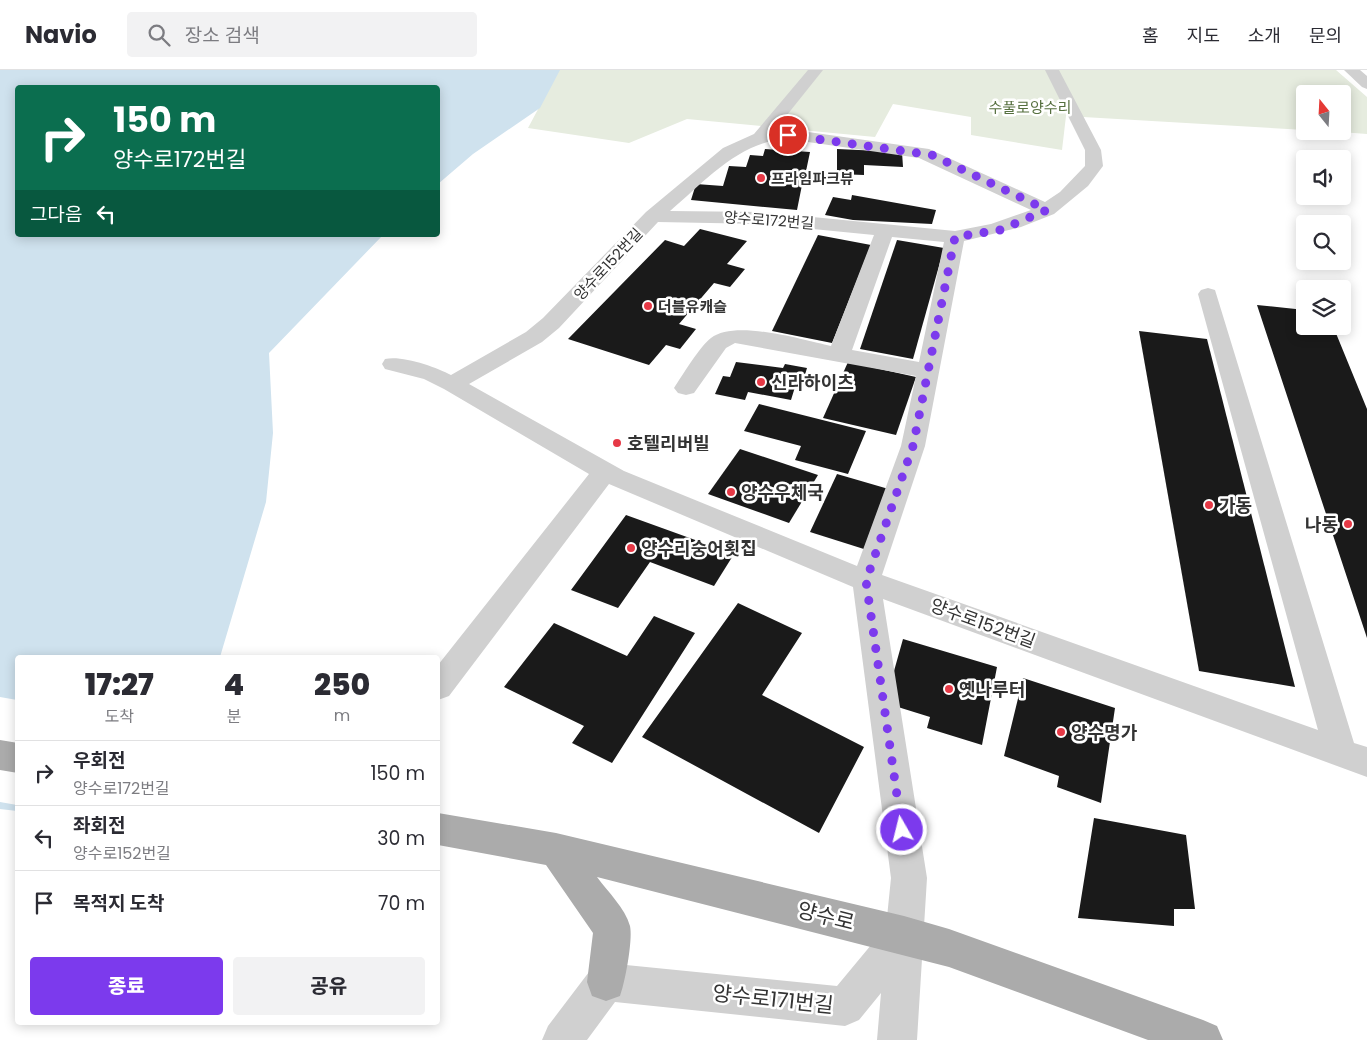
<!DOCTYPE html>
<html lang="ko">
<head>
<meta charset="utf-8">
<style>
  body { margin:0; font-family:Poppins,"Noto Sans KR",sans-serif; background:#f2f2f3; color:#2b2b33; height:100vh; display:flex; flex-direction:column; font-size:19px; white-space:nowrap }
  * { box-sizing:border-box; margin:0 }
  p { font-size:16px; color:#7c7c81 }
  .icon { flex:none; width:28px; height:28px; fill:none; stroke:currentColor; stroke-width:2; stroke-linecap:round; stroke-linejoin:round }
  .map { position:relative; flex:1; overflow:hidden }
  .details { position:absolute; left:15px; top:585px; width:425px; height:370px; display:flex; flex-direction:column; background:#fff; border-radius:5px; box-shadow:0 2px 12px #0003 }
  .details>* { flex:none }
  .banner { position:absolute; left:15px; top:15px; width:425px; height:152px; border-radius:5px; box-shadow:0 2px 12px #0003; background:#0b6e4f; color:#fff; overflow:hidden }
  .needle { width:32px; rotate:342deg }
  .tools { position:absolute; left:1296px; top:15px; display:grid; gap:10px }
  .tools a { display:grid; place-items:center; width:55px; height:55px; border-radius:5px; background:#fff; box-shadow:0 2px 12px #0003; font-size:25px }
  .pin { position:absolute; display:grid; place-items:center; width:42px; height:42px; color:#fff; margin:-21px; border:2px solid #fff; border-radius:50%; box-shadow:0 1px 5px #0007 }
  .me { position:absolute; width:55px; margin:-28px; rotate:352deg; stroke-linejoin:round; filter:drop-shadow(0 0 4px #0008) }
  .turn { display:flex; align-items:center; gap:18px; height:105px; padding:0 15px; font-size:22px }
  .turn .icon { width:65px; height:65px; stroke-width:2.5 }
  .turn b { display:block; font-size:35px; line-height:42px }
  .then { display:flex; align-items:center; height:48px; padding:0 15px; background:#0003; gap:10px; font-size:19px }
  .eta { display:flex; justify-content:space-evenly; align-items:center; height:85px; text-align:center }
  .eta b { font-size:30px; font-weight:800; line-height:35px }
  .primary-button { display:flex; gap:10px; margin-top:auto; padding:10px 15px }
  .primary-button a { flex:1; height:58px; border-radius:5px; background:#7c3aed; color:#fff; font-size:20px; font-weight:800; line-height:58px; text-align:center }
  .primary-button a+a { background:#f2f2f3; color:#2b2b33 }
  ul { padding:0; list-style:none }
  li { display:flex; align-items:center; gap:15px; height:65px; padding:0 15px; border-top:1px solid #e1e1e2 }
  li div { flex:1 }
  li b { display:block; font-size:19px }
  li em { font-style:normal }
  header { display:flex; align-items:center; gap:30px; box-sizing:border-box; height:70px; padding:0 25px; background:#fff; border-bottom:1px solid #e1e1e2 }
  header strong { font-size:24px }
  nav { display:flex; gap:28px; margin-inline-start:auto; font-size:18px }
  .search { width:350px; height:45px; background:#f2f2f3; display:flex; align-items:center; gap:12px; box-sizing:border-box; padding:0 18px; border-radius:5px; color:#7c7c81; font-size:19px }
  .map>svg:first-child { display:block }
  .green { fill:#e6ecdf }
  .water { fill:#cfe2ee }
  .pier { fill:#fff }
  .building { fill:#1a1a1a }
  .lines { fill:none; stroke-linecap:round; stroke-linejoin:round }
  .minor { fill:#d0d0d0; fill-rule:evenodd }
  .major { fill:#ababab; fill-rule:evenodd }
  .route { stroke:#7c3aed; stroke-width:9; stroke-dasharray:0 16.2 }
  .poi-dot { fill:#e63946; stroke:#fff; stroke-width:2 }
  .labels { text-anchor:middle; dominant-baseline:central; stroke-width:5; stroke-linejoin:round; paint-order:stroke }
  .far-park-label { font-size:15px; fill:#56703f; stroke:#fff }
  .far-poi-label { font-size:15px; font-weight:bold; fill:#333; stroke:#fff; text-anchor:start }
  .far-street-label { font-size:15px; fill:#333; stroke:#fff }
  .poi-label { font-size:18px; font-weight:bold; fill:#333; stroke:#fff; text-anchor:start }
  .street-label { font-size:18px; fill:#333; stroke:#fff }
  .near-street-label { font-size:21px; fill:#333; stroke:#fff }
</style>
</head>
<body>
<header>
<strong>Navio</strong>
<div class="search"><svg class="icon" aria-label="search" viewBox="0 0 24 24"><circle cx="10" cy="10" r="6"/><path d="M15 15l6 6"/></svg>장소 검색</div>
<nav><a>홈</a><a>지도</a><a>소개</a><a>문의</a></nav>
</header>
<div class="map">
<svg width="1367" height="970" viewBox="0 0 1367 970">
  <rect width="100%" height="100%" fill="#fff"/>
  <!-- green -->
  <polygon class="green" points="559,0 1336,0 1367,27 1367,64 1327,61 1342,61 1342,24 1305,24 1305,60 1066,46 1062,80 971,65 971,47 893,34 875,67 687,49 629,73 528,58"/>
  <!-- water -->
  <polygon class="water" points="0,0 560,0 540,38 473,84 438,114 438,18 18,18 18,165 383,165 269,283 273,363 266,432 220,587 18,588 17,741 0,739"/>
  <!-- pier -->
  <polygon class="pier" points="0,627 17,630 17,735 0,732"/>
  <!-- building -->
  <g class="building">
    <polygon points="765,79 810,82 805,106 798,106 797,110 803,110 797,140 691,130 696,114 723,116 729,96 746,97 750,85 763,86"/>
    <polygon points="837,79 902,82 903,97 864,95 864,105 837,104"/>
    <polygon points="852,125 936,140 932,154 853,150 825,145 833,127 851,130"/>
    <polygon points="700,159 747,171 727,194 745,199 730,217 714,213 679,254 696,259 680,279 666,275 649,295 568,269 665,170 684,176"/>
    <polygon points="818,165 871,175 832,273 772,261"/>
    <polygon points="897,170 944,178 913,289 860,279"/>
    <polygon points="1257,235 1305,240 1305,256 1333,256 1367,339 1367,568"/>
    <polygon points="1139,261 1207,269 1295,617 1199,601"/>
    <polygon points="736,292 783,298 785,294 807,298 801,318 795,317 791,330 748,322 745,330 715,324 723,306 730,307"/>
    <polygon points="848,292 916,307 896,365 823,348"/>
    <polygon points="759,334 866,361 848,404 795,390 801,376 744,361"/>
    <polygon points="740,379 818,405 789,453 708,424"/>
    <polygon points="837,404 892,420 867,480 810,462"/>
    <polygon points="626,445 734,484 714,516 650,492 618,538 571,520"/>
    <polygon points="738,533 802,563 762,625 864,677 819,763 642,667"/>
    <polygon points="654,546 695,563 612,693 572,673 584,656 504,617 554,553 627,586"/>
    <polygon points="903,569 997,597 982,675 927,658 930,647 885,633"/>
    <polygon points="1023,608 1115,638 1101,733 1057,717 1059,706 1004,686"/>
    <polygon points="1094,748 1186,765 1195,839 1174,839 1174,856 1078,848"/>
  </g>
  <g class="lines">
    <!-- minor -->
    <g class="minor">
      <path d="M808,0H823L775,60L801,61L929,79L1045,132L1060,122L1085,96V80L1045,0H1059L1101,80L1103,96L1088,116L1054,144L1021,157L964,171L925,376L882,505L1318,660L1198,224L1201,220L1208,218L1215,220L1354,673L1367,677V707L883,529L927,808L917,970H877L881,923L859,950L845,956L615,932L587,970H542L548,956L592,898L606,893L837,916L886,857L891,808L853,517L609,414L449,626L438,630V595L589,404L444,319L424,309L385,299L382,294L385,289C402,285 436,297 451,305L526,262L543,248L646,142L723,78L754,64ZM776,70L801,71L919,88L1031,140L991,154L955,161L762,142L670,141C702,114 733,78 776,70ZM658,152L762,154L874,165L831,276C802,270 735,249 711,268C700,276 682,306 674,318L678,323L686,325L694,323L726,278L735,273L916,306L901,376L857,496L624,401L469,314L542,272L559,258ZM892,167L944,172L919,292L852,280Z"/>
      <polygon points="1344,0 1360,0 1367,6 1367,19 1362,17"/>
    </g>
    <!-- major -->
    <g class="major">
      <polygon points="0,670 18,673 18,703 0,700"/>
      <path d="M438,743L556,763L904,846L949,859L1203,950L1217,956L1223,970H1148L949,897L597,807C608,822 625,838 630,856C633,870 625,913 620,926L606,931L592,926L587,912L593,863L546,795L438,775Z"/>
    </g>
  </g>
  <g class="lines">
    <!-- route -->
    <polyline class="route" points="788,65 932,85 1047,140 1000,160 955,167 913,376 866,511 902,760"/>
  </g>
  <!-- markers -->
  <g class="poi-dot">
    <circle cx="761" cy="108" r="5"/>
    <circle cx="648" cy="236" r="5"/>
    <circle cx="761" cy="312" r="5"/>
    <circle cx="617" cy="373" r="5"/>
    <circle cx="731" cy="422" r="5"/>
    <circle cx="1209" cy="435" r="5"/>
    <circle cx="1348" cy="454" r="5"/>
    <circle cx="631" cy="478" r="5"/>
    <circle cx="949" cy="619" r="5"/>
    <circle cx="1061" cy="662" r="5"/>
  </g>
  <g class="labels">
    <!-- far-park labels -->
    <g class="far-park-label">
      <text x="1030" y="37">수풀로양수리</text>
    </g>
    <!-- far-poi labels -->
    <g class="far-poi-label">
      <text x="771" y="108">프라임파크뷰</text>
      <text x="658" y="236">더블유캐슬</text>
    </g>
    <!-- far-street labels -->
    <g class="far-street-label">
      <text transform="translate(769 150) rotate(4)">양수로172번길</text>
      <text transform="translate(608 194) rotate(-47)">양수로152번길</text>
    </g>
    <!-- poi labels -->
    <g class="poi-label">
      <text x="771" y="312">신라하이츠</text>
      <text x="627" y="373">호텔리버빌</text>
      <text x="741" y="422">양수우체국</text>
      <text x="1219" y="435">가동</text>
      <text x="1338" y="454" text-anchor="end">나동</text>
      <text x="641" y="478">양수리숭어횟집</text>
      <text x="959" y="619">옛나루터</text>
      <text x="1071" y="662">양수명가</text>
    </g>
    <!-- street labels -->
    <g class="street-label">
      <text transform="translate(983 553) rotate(20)">양수로152번길</text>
    </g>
    <!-- near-street labels -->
    <g class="near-street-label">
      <text transform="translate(826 846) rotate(14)">양수로</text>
      <text transform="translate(773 929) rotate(6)">양수로171번길</text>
    </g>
  </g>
</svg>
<div class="tools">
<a><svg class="needle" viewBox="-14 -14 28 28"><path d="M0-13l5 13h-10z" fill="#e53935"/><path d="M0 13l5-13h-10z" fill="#7c7c81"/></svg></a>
<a><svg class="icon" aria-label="sound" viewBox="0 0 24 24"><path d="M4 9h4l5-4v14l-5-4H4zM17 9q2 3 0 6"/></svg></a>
<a><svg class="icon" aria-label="search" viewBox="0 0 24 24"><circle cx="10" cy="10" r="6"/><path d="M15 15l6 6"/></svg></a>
<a><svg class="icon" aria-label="layers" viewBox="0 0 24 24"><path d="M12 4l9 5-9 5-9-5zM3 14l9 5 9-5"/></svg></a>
</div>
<div class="pin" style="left:788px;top:65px;background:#d93025"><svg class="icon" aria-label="arrive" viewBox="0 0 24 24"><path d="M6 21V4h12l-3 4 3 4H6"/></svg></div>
<svg class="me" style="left:902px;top:760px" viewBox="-20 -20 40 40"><circle r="17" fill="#7c3aed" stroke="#fff" stroke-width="3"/><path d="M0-11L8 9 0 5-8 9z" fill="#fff"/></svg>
<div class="banner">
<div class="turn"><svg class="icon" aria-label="right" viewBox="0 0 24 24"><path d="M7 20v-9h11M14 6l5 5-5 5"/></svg><div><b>150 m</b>양수로172번길</div></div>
<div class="then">그다음<svg class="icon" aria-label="left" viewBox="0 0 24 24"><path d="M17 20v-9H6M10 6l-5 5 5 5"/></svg></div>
</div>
<section class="details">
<div class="eta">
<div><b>17:27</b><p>도착</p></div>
<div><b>4</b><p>분</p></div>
<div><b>250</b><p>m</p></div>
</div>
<ul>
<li><svg class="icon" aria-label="right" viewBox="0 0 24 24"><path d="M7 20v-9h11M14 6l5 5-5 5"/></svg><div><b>우회전</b><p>양수로172번길</p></div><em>150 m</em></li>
<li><svg class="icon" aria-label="left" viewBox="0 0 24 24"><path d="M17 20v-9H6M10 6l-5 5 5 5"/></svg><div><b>좌회전</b><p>양수로152번길</p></div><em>30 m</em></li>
<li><svg class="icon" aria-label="arrive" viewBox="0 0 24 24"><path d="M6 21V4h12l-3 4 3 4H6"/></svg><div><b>목적지 도착</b></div><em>70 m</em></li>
</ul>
<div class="primary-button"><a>종료</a><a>공유</a></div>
</section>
</div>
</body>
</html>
